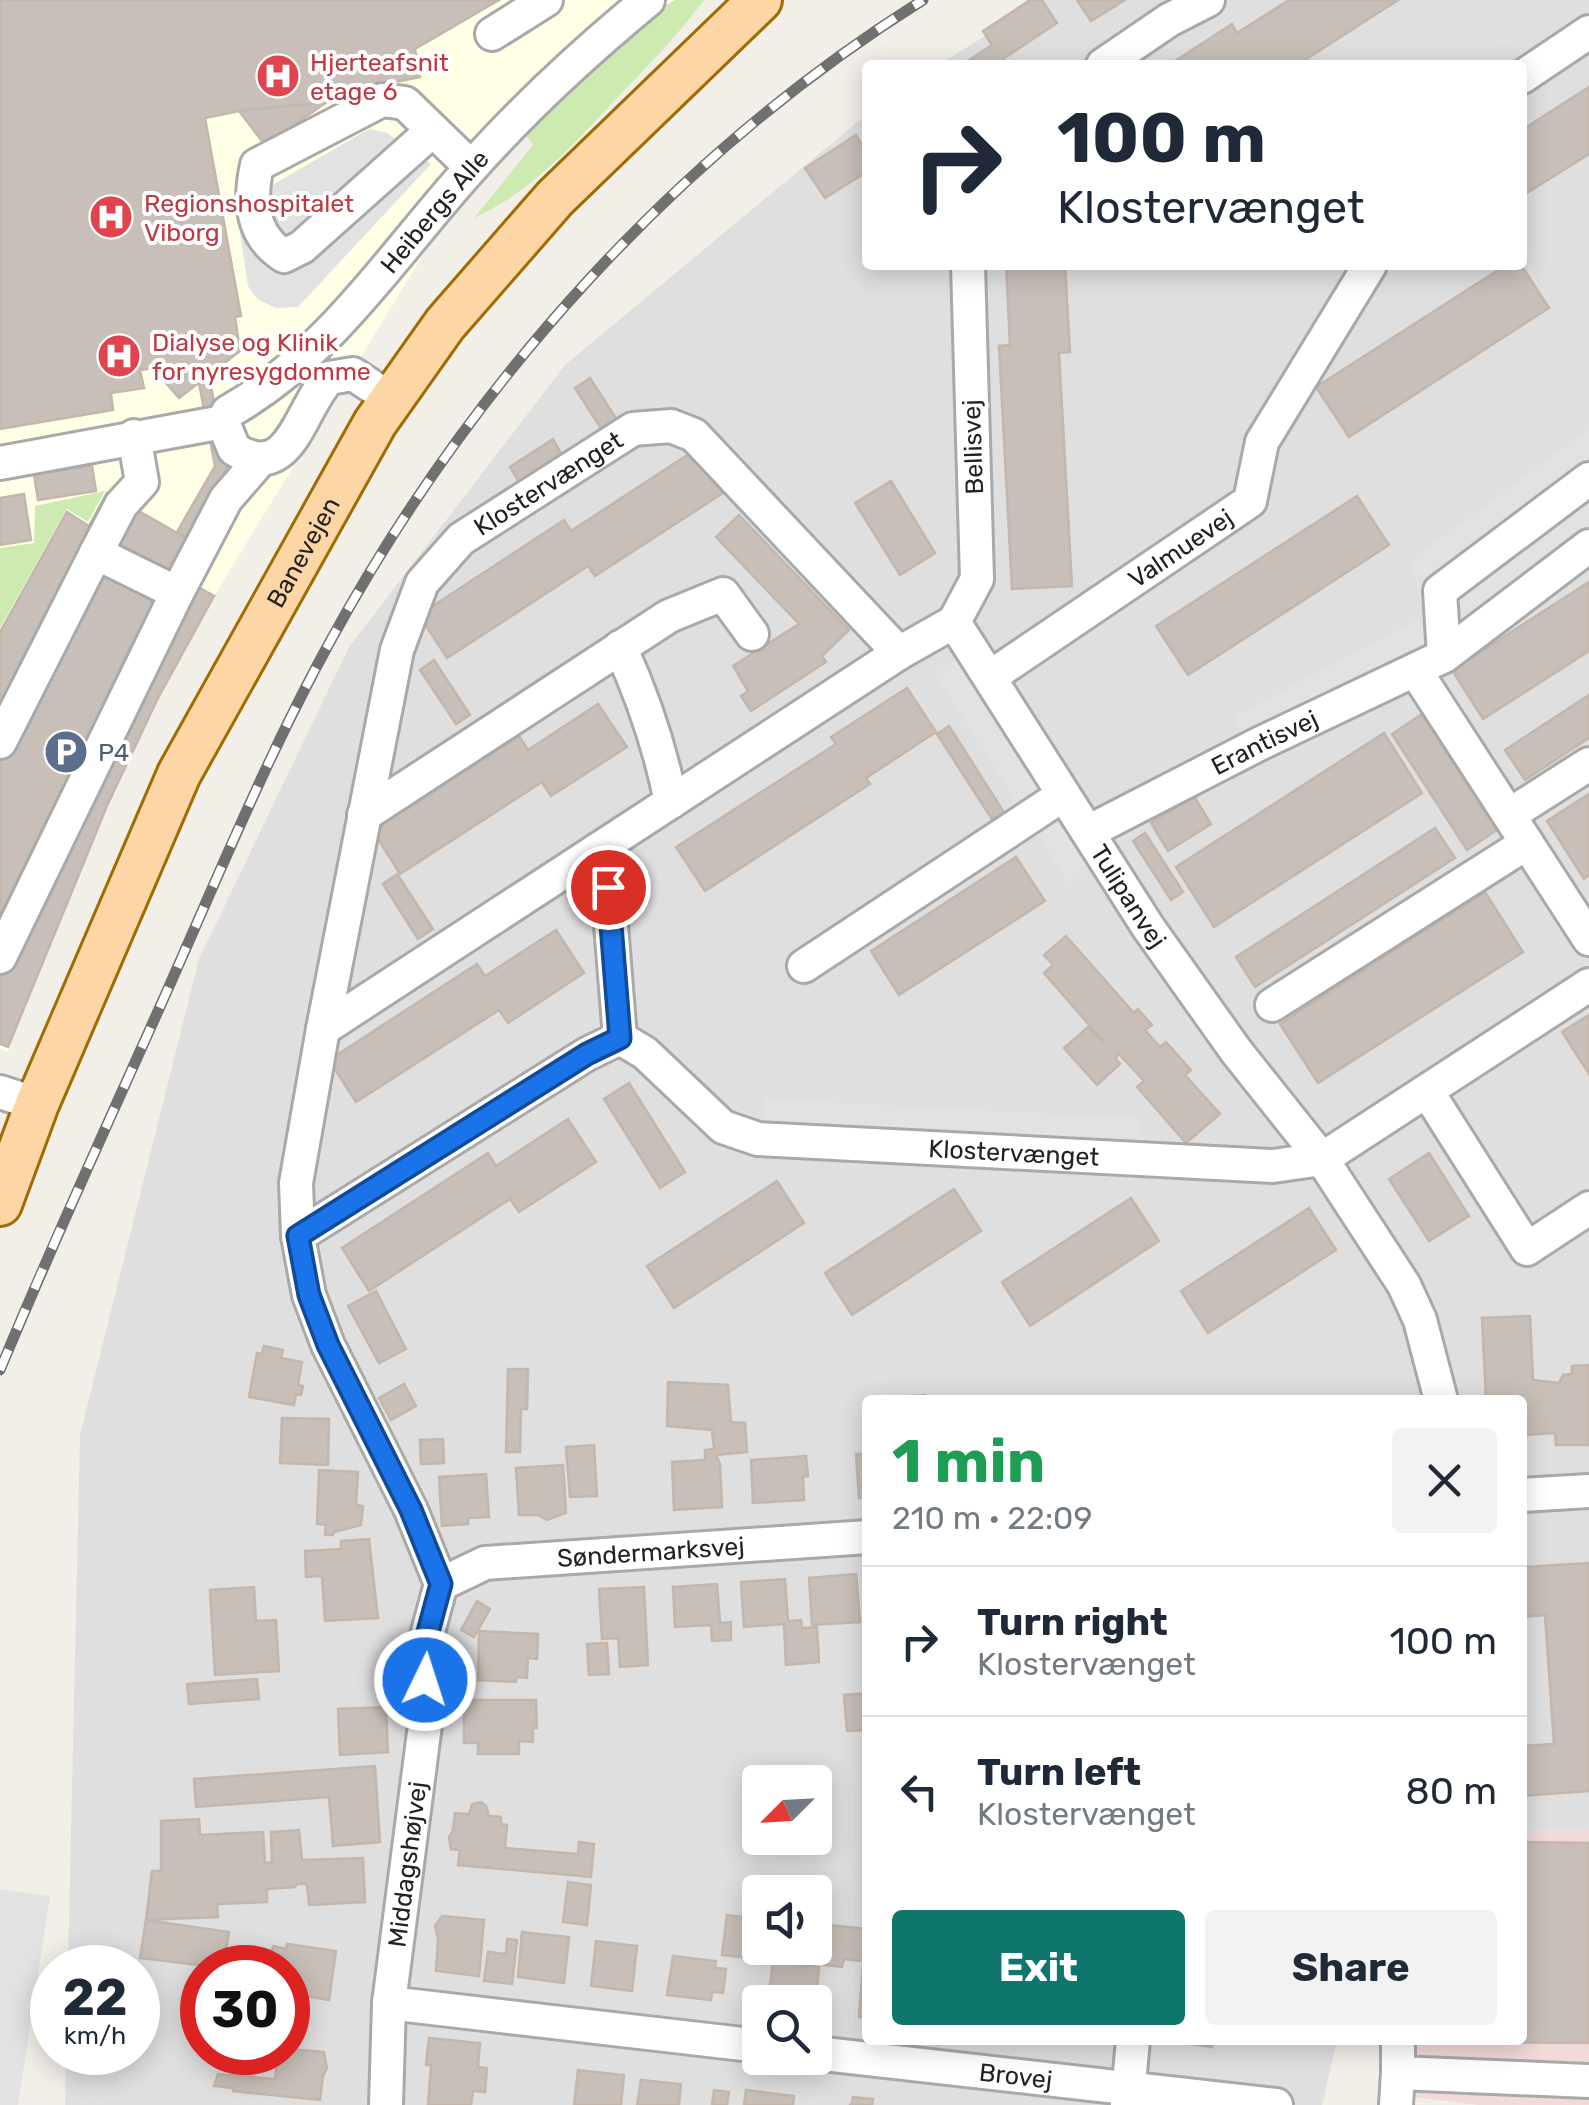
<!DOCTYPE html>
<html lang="en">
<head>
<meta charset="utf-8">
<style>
  body { margin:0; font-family:Rubik,sans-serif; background:#f2f2f3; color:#1f2937; height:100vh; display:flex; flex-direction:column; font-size:38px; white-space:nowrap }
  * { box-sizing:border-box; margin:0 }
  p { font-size:32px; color:#747a83 }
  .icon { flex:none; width:55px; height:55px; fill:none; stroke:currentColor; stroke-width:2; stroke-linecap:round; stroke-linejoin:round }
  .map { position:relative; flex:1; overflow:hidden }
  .sheet { position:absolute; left:862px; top:1395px; width:665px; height:650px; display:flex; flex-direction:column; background:#fff; border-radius:10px; box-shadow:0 5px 25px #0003 }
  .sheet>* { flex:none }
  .top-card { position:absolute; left:862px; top:60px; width:665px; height:210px; border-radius:10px; box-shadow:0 5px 25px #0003; background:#fff; color:#1f2937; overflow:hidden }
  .needle { width:65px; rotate:246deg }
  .tools { position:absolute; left:742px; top:1765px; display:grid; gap:20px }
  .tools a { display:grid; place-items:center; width:90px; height:90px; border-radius:10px; background:#fff; box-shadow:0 5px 25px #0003; font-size:50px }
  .speed { position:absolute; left:30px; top:1945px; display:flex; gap:20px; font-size:50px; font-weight:700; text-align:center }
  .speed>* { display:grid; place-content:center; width:130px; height:130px; border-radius:50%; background:#fff; box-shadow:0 5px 25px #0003; line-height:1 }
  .speed small { font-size:25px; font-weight:400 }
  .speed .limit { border:15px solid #d22; background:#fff; color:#111 }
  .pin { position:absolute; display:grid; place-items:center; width:85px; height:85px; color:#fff; margin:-42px; border:5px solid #fff; border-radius:50%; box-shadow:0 2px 10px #0007 }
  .me { position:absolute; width:110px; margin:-55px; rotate:4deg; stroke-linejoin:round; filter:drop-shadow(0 0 8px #0008) }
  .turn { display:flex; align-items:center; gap:35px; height:210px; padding:0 30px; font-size:45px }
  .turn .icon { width:130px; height:130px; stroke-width:2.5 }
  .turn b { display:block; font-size:70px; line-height:85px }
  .round { display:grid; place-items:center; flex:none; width:105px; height:105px; border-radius:10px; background:#f2f2f3 }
  .headline { display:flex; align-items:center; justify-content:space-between; height:170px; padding:0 30px }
  h1 { font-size:60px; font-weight:700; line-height:75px; color:#1e9e55 }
  .primary-button { display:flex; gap:20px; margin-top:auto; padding:20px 30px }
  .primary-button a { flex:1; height:115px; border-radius:10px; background:#0f766e; color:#fff; font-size:40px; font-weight:700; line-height:115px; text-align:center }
  .primary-button a+a { background:#f2f2f3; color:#1f2937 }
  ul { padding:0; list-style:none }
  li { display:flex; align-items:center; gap:30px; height:150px; padding:0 30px; border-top:2px solid #e0e1e3 }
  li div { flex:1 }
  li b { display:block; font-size:38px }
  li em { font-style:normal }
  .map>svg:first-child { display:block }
  .residential { fill:#e0dfdf; fill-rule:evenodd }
  .commercial { fill:#f2dad9 }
  .education { fill:#ffffe5 }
  .grass { fill:#cdebb0 }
  .parking { fill:#e2e2e2 }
  .building { fill:#c7bfb8; stroke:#c4b6ab; stroke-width:2.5 }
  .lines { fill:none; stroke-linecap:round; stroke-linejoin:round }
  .minor-casing { stroke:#a9a9a9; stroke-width:38 }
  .major-casing { stroke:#a06b00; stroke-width:48 }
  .minor { stroke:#fff; stroke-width:32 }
  .major { stroke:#fcd6a4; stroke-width:42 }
  .rail-casing { stroke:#707070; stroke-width:11 }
  .rail { stroke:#fff; stroke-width:8; stroke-dasharray:22; stroke-linecap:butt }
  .route-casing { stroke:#114b97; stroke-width:25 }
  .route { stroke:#1a73e8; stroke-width:18 }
  .labels { text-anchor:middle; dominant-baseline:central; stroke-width:8; stroke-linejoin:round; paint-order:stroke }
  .health-label { font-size:25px; fill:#be3a42; stroke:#fff; text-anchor:start }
  .street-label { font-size:25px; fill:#222; stroke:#fff }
  .service-label { font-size:25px; fill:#4e5e75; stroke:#fff; text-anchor:start }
</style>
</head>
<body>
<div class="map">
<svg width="1589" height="2105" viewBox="0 0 1589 2105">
  <rect width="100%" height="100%" fill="#f2efe9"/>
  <!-- residential -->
  <path class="residential" d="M1042,0H1589V1830L1523,1831L1522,1400H868V2040H1337L1322,2105H65L66,2053L138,2052V1968L68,1967L80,1435L199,959L349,647L565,365L867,114L868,265H1522V65H939ZM760,1782H815V1838H760ZM760,1892H815V1948H760ZM202,1968H288V2052H202ZM760,2002H815V2058H760Z"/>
  <!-- commercial -->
  <polygon class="commercial" points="1589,1830 1589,2105 1479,2105 1380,2093 1383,2040 1522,2040 1523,1831"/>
  <!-- education -->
  <polygon class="education" points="0,0 675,0 634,23 570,80 439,229 214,596 158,698 56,925 8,1052 0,1049"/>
  <!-- grass -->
  <g class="grass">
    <path d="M675,0H704C677,36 647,67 616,99C574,144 531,192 474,218L533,145L524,132L634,23Z"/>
    <polygon points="105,491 88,522 67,509 0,628 0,548 34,543 35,506"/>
  </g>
  <!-- parking -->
  <g class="parking">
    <polygon points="369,129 387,133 431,164 298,307 276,308 257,299 248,286 236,206"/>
    <polygon points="1589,429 1589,533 1434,650 1244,742 1235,716 1424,616 1411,560"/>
    <polygon points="985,640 1118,851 1069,884 935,674"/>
    <polygon points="764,1099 1137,1118 1146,1147 1139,1180 764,1150"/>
    <polygon points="0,1889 50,1896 18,2105 0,2105"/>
  </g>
  <!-- building -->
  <g class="building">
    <polygon points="0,0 499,0 415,49 420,77 345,92 327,102 239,111 205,118 241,316 235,317 240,351 179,398 153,368 140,370 144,388 111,393 113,410 0,429"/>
    <polygon points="1030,0 1042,0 1057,23 1003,59 1007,65 962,65 992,45 983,31"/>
    <polygon points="1077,0 1125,0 1091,21"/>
    <polygon points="1289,0 1398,0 1297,65 1169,65 1232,24 1237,33"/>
    <polygon points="1589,87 1589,154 1522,196 1522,130"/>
    <polygon points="327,102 265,145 239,111"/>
    <polygon points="856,135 868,154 868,171 825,198 805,168"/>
    <polygon points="1006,265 1065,265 1070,352 1059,353 1072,586 1012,589 999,346 1010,345"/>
    <polygon points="1506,265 1521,265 1549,308 1349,437 1316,387"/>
    <polygon points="209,376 227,468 186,538 177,532 215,466 199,383"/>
    <polygon points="590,378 617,420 602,430 575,388"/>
    <polygon points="553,439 562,455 519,482 510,467"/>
    <polygon points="695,450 723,493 595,576 588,566 447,658 419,615 564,520 571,531"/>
    <polygon points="92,466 96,491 38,500 34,474"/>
    <polygon points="891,481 935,553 900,575 855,503"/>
    <polygon points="107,493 186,538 168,570 214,596 158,698 107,806 8,1047 0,1044 0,632 67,512 89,526"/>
    <polygon points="24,494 31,540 0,545 0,498"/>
    <polygon points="1357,496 1389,545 1188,675 1156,626"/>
    <polygon points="739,515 849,630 822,656 826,662 751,711 741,696 748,691 733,666 799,624 716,537"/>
    <polygon points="1589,582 1589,651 1483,719 1452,670"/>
    <polygon points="434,660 470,715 456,724 420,670"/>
    <polygon points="907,688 936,732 866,778 870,784 705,891 676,847 836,744 831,737"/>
    <polygon points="1589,695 1589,738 1525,780 1505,750"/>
    <polygon points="598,704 627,747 551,796 542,782 400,874 373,831 519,736 528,750"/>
    <polygon points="1422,714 1497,830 1467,850 1392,734"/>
    <polygon points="949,726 1007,817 995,824 937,734"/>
    <polygon points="1384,733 1422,793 1214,927 1176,867"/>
    <polygon points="1589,794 1589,875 1584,879 1547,821"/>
    <polygon points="1194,796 1211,824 1168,851 1151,823"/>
    <polygon points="1435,828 1455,858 1255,987 1236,957"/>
    <polygon points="1145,833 1183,892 1171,900 1133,841"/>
    <polygon points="1016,857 1045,901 899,995 871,951"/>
    <polygon points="397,874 433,929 418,939 383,884"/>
    <polygon points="1485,892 1523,952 1318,1083 1280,1024"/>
    <polygon points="556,930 584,973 508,1023 499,1010 356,1102 329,1060 477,964 485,976"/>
    <polygon points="1066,936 1134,1013 1138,1009 1152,1025 1145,1030 1160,1047 1166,1042 1191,1070 1185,1075 1220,1114 1186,1143 1137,1087 1144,1081 1119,1054 1115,1058 1120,1064 1097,1085 1064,1048 1088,1027 1104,1042 1044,973 1053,965 1044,955"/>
    <polygon points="1589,1015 1589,1074 1562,1032"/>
    <polygon points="629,1083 685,1172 660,1188 604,1099"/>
    <polygon points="568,1119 596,1162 519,1212 510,1199 369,1291 342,1248 488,1153 496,1166"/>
    <polygon points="1429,1153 1469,1216 1429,1241 1389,1179"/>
    <polygon points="777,1181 804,1223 674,1308 647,1266"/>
    <polygon points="954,1189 981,1231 852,1315 825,1273"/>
    <polygon points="1131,1198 1159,1241 1030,1326 1002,1282"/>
    <polygon points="1309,1208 1336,1250 1208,1333 1181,1291"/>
    <polygon points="376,1291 406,1349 379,1363 348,1306"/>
    <polygon points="1530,1316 1533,1380 1559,1383 1563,1375 1572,1374 1572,1366 1589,1365 1589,1445 1556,1445 1555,1433 1522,1435 1522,1400 1486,1400 1482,1318"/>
    <polygon points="264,1346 283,1350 281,1358 302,1362 298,1385 303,1386 301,1395 296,1394 294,1405 249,1397 257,1353 262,1354"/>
    <polygon points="508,1369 528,1369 527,1409 521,1409 520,1452 506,1452"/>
    <polygon points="668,1382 728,1385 731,1422 745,1423 747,1452 716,1455 720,1464 722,1507 674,1510 672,1462 705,1460 705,1450 714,1449 712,1430 667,1426"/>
    <polygon points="404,1384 416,1406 391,1420 379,1398"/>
    <polygon points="925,1395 925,1400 898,1400 898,1397"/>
    <polygon points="282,1418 329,1419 328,1465 280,1463"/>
    <polygon points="443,1439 444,1463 421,1464 420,1440"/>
    <polygon points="594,1445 597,1496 570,1497 566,1447"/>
    <polygon points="856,1454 868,1454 868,1497 859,1498"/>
    <polygon points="806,1456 808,1476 803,1477 804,1500 753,1503 751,1460"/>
    <polygon points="563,1465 566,1513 547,1520 538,1515 519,1515 516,1468"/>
    <polygon points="319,1470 358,1472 356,1505 363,1506 361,1525 334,1532 333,1535 325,1535 326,1525 317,1524"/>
    <polygon points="486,1474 489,1517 468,1518 468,1524 442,1526 439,1477"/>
    <polygon points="369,1539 378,1618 325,1621 322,1576 306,1577 305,1551 341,1549 341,1541"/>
    <polygon points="1589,1563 1589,1791 1522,1796 1522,1746 1554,1744 1545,1615 1522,1617 1522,1567"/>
    <polygon points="856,1574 860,1622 812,1625 809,1578"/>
    <polygon points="785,1579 788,1621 801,1620 802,1628 817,1627 819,1662 786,1665 784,1624 744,1627 741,1582"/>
    <polygon points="717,1584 720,1623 731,1622 731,1640 712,1641 711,1625 675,1627 673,1587"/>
    <polygon points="254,1587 256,1621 276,1620 279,1671 215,1675 210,1590"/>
    <polygon points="644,1587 648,1665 620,1667 618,1638 602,1639 599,1589"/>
    <polygon points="477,1601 490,1609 474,1637 461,1630"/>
    <polygon points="479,1631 538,1634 537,1659 528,1658 527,1678 516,1677 516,1682 478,1680"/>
    <polygon points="607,1643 609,1674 589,1675 587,1644"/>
    <polygon points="257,1679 259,1699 189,1704 187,1684"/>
    <polygon points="868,1693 868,1730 847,1731 844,1695"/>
    <polygon points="464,1700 536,1700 537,1728 533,1728 533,1742 519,1741 519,1754 478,1754 478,1743 464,1743"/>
    <polygon points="386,1707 388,1752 340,1755 338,1709"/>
    <polygon points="375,1766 380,1842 333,1846 329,1797 196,1807 194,1779"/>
    <polygon points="481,1802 486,1806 489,1816 501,1817 501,1824 507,1825 505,1848 578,1854 579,1842 594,1844 591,1877 458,1865 460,1850 451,1849 449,1837 453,1830 455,1813 469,1814 472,1804"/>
    <polygon points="199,1819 200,1835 263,1832 265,1863 272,1862 271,1832 299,1830 302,1860 363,1858 365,1902 309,1905 307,1884 297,1884 295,1887 267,1889 267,1902 217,1904 218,1917 146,1920 152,1871 161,1871 161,1821"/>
    <polygon points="1522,1842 1589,1843 1589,2043 1417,2042 1522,2040"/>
    <polygon points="568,1882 591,1885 587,1925 563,1922"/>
    <polygon points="727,1915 754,1918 750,1958 722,1955"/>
    <polygon points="442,1916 484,1920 479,1976 436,1971 438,1938 435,1926"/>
    <polygon points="146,1920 229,1932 223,1968 140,1958"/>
    <polygon points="829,1925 868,1929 865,1957 860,1961 844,1959 842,1967 824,1965"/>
    <polygon points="522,1932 569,1937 564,1983 518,1977"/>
    <polygon points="507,1939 517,1940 512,1984 484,1981 488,1952 506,1954"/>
    <polygon points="596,1941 637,1946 632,1991 591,1986"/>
    <polygon points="287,1944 336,1951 329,2000 288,1993 288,1968 269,1968 273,1946 286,1949"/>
    <polygon points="673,1956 716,1961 715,1968 726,1969 723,1993 712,1992 711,2000 667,1995"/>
    <polygon points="773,1962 819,1967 815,2009 815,2002 768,2002"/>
    <polygon points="863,1964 868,1964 868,2017 859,2017"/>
    <polygon points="429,2038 480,2043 478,2067 487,2068 485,2092 473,2091 471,2105 428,2105 431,2065 426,2065"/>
    <polygon points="1166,2040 1213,2040 1212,2047"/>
    <polygon points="288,2049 324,2052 327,2068 323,2076 320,2100 233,2091 233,2088 214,2086 218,2074 275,2079 278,2052 288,2052"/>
    <polygon points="578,2070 624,2075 621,2105 574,2105"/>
    <polygon points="641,2080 681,2084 679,2105 637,2105"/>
    <polygon points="714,2090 729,2092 727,2105 712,2105"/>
    <polygon points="746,2090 794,2096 793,2105 744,2105"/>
    <polygon points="853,2097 873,2099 872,2105 849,2105 852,2104"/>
  </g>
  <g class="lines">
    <defs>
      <g id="minor">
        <polyline points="492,34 546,0"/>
        <polyline points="1103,65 1169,20 1208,0"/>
        <polyline points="1522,77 1589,32"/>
        <path d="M433,130L302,247L284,256C251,235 249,201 257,165L382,100L405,103L471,167"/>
        <path id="s1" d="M391,399L353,374L329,378C299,409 291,485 234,449L223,422L228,412C330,355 393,254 470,169C524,108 585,52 648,0"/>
        <polyline points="0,463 223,422"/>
        <polyline points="96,553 121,505 142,482 134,436"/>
        <polyline points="177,593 226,499 259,461"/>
        <path id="s2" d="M954,622L1148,927L1236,1051L1322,1159L1404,1285L1420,1320L1441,1400"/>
        <polyline points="954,622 977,579 968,265"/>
        <path d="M620,647C644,699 660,747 671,802"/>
        <polyline points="1444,656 1440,591 1589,479"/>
        <polyline points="1415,670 1589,939"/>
        <path id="s3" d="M990,677L1250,501L1262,442L1370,265"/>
        <polyline points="0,742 96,553 177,593 0,957"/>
        <polyline points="364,815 669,616 723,594 752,634"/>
        <polyline points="1509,815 1589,764"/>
        <path id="s4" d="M1088,832L1259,744L1444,656L1589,546"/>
        <polyline points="597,850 608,887 620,1038"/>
        <polyline points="804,966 1063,795"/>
        <polyline points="1272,1005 1527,843"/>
        <path id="s5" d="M323,1029L397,650L422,583L461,539L633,429L671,426L694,435L899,653"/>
        <polyline points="1427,1091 1527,1249 1589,1208"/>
        <polyline points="0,1092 37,1104"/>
        <path id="s6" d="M298,1236L587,1054L620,1038L645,1053L723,1127L758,1139L1273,1166L1322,1159L1589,985"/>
        <polyline points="1522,1495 1589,1491"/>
        <path id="s7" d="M441,1584L485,1563L868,1537"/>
        <polyline points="389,2003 760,2046"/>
        <polyline points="1398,2040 1398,2073 1589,2081"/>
        <path id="s8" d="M815,2053L1276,2105"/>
        <path id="s9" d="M386,2105L389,2003L425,1725V1643L441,1584L411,1510L328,1345L309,1295L298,1236L296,1183L323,1029L899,653L954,622"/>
        <polyline points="1127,2105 1133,2040"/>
        <polyline points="1396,2105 1398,2073"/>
      </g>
      <g id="major">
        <path id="s10" d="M0,1204L37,1104L179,774L375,423L445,324L555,198L760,0"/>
      </g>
    </defs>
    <!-- minor casing -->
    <use href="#minor" class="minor-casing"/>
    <!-- major casing -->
    <use href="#major" class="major-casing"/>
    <!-- minor -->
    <use href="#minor" class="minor"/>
    <!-- major -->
    <use href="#major" class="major"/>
    <defs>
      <path id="rail" d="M0,1370C53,1242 111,1117 167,991C220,872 269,752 332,638C472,383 675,155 923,0"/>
    </defs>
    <!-- rail casing -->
    <use href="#rail" class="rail-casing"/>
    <!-- rail -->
    <use href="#rail" class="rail"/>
  </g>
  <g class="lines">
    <defs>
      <polyline id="route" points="425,1680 425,1643 441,1584 411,1510 328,1345 309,1295 298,1236 587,1054 620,1038 608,887"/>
    </defs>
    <!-- route casing -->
    <use href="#route" class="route-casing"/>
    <!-- route -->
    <use href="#route" class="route"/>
  </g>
  <!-- icons -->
  <defs>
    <symbol id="hospital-disc" viewBox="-11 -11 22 22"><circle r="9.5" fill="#e0444e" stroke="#fff"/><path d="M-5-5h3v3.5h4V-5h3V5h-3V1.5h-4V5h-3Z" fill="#fff"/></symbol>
    <symbol id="parking-disc" viewBox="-11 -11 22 22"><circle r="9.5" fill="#5c6f8a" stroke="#fff"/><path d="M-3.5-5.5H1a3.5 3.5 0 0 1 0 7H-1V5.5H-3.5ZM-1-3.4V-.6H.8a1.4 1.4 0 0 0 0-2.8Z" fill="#fff"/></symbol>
  </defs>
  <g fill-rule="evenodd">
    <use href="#hospital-disc" x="253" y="51" width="50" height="50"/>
    <use href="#hospital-disc" x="86" y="192" width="50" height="50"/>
    <use href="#hospital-disc" x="94" y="331" width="50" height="50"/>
    <use href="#parking-disc" x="41" y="727" width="50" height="50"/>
  </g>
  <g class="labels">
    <!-- health labels -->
    <g class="health-label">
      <text x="310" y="62">Hjerteafsnit<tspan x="310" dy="29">etage 6</tspan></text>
      <text x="144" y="203">Regionshospitalet<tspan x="144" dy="29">Viborg</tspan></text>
      <text x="152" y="342">Dialyse og Klinik<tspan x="152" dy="29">for nyresygdomme</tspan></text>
    </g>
    <!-- street labels -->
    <g class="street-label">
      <text stroke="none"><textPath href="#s1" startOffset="538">Heibergs Alle</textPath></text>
      <text transform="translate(973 447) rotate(-92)">Bellisvej</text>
      <text stroke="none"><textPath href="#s5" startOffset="620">Klostervænget</textPath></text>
      <text stroke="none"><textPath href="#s3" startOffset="230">Valmuevej</textPath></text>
      <text stroke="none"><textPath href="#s10" startOffset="720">Banevejen</textPath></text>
      <text stroke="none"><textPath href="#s4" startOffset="198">Erantisvej</textPath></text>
      <text stroke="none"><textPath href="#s2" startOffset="325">Tulipanvej</textPath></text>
      <text stroke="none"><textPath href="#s6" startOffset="808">Klostervænget</textPath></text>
      <text stroke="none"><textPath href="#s7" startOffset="215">Søndermarksvej</textPath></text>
      <text stroke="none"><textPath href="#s9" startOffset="242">Middagshøjvej</textPath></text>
      <text stroke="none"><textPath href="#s8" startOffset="202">Brovej</textPath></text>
    </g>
    <!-- service labels -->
    <g class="service-label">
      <text x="98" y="752">P4</text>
    </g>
  </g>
</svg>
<div class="tools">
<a><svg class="needle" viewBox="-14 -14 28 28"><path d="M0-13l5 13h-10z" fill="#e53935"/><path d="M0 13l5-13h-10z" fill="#747a83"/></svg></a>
<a><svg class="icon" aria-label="sound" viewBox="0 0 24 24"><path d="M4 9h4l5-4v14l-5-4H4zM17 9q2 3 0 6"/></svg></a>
<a><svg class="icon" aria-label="search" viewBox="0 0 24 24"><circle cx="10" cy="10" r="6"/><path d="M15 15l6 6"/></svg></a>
</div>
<div class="speed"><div>22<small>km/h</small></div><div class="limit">30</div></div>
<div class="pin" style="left:608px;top:887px;background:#d93025"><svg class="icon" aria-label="arrive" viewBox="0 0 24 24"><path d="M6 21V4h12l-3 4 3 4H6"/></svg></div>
<svg class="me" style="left:425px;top:1680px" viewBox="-20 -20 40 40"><circle r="17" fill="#1a73e8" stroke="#fff" stroke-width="3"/><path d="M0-11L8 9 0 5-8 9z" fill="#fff"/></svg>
<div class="top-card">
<div class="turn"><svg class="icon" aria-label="right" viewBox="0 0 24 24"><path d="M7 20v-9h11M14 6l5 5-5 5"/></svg><div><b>100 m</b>Klostervænget</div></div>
</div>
<section class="sheet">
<div class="headline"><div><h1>1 min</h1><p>210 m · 22:09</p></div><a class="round"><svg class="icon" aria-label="close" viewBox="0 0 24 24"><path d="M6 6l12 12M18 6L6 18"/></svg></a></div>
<ul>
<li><svg class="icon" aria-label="right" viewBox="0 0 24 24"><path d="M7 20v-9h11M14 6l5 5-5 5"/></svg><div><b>Turn right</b><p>Klostervænget</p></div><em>100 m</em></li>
<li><svg class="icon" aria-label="left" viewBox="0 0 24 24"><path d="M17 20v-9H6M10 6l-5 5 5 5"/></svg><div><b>Turn left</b><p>Klostervænget</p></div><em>80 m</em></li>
</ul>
<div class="primary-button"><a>Exit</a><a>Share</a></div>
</section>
</div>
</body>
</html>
